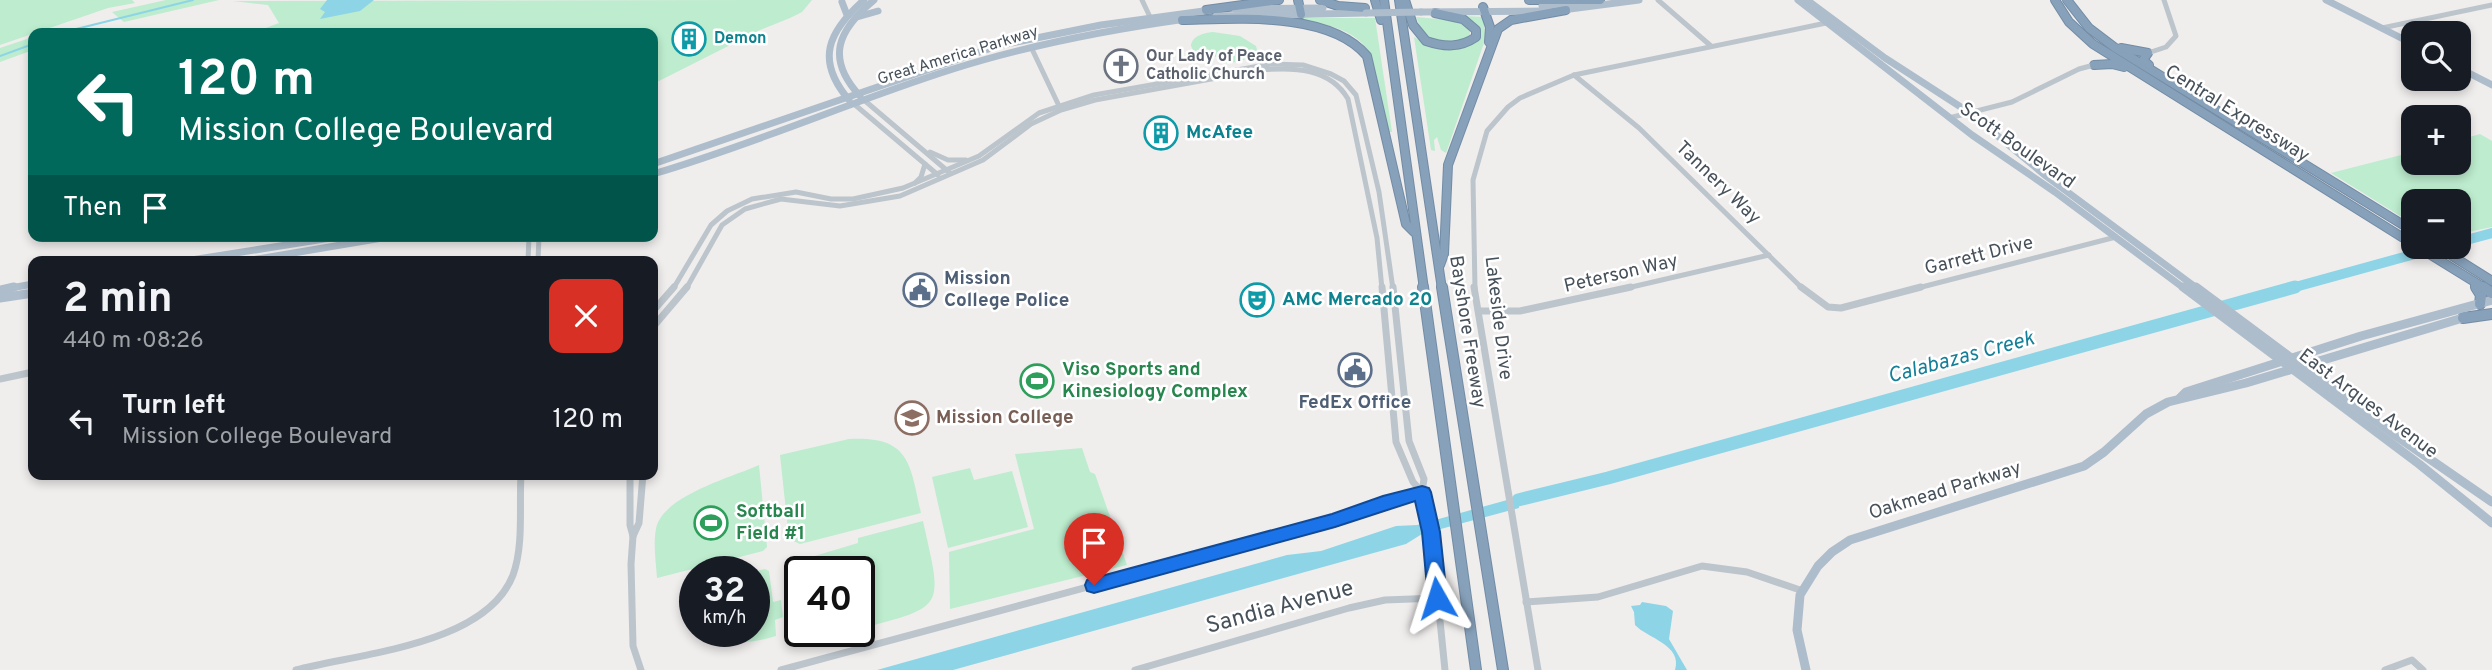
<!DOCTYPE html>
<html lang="en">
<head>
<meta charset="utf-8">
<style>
  body { margin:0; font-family:Overpass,sans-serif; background:#242831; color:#f1f3f6; height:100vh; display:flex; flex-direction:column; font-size:26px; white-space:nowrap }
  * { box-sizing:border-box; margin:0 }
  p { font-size:23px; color:#9ea1a6 }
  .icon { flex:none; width:38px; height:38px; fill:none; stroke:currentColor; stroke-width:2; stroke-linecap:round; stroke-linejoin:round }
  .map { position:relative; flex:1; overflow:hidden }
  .details { position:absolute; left:28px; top:256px; width:630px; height:224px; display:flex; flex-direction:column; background:#171b24; border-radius:14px; box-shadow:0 4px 10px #0003 }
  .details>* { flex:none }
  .hud { position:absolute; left:28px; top:28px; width:630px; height:214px; border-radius:14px; box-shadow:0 4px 10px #0003; background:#00695c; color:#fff; overflow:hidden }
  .fabs { position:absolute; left:2401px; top:21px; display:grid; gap:14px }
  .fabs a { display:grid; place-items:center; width:70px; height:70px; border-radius:14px; background:#171b24; box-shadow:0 4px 10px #0003; font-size:35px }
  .speed { position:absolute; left:679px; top:556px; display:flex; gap:14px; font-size:35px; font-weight:700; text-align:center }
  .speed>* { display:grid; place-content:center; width:91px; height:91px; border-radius:50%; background:#171b24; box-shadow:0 4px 10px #0003; line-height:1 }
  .speed small { font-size:18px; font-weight:400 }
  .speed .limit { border:4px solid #111; border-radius:10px; background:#fff; color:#111 }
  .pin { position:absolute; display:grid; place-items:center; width:60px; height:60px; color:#fff; margin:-72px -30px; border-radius:50% 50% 50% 0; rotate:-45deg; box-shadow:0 0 7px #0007 }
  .pin .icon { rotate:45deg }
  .me { position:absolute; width:77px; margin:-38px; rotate:354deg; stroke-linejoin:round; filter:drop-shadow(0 0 5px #0008) }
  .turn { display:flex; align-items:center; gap:24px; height:147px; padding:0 35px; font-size:32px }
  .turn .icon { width:91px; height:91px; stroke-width:2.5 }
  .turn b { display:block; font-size:49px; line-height:60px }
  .then { display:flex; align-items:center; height:66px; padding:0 35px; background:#0003; gap:14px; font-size:26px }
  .round { display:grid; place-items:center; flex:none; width:74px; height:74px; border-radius:14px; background:#242831 }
  .summary { display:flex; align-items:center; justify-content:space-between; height:119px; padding:0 35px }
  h1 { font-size:42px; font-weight:700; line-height:52px }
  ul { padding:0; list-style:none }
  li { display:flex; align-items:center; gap:21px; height:91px; padding:0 35px }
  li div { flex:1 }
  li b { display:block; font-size:26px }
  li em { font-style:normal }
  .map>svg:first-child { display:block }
  .green { fill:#bdecce }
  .water { fill:#8dd5e6 }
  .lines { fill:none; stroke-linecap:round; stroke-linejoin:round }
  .stream { stroke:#8dd5e6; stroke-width:2 }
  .river-far1 { stroke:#8dd5e6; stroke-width:10 }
  .river { stroke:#8dd5e6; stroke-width:13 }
  .highway-far1-casing { stroke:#738ca5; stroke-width:10 }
  .highway-casing { stroke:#738ca5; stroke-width:12 }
  .minor-far1 { stroke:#bcc5cc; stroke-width:5 }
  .minor { stroke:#bcc5cc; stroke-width:7 }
  .major-far1 { stroke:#aebdcb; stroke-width:7 }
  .major { stroke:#aebdcb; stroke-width:9 }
  .highway-far1 { stroke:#87a1ba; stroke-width:8 }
  .highway { stroke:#87a1ba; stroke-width:10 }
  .major-bridge { stroke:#aebdcb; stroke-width:7 }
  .route { fill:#1a73e8; stroke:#114b97; stroke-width:2 }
  .labels { text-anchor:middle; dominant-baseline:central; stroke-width:5; stroke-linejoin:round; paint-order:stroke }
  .far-culture-label { font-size:16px; font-weight:bold; fill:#0d838f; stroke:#fff; text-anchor:start }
  .far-street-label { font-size:16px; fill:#47515a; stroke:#fff }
  .far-worship-label { font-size:16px; font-weight:bold; fill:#5b616d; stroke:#fff; text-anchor:start }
  .street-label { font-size:19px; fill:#47515a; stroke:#fff }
  .culture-label { font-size:19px; font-weight:bold; fill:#0d838f; stroke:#fff; text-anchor:start }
  .service-label { font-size:19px; font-weight:bold; fill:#4e5e75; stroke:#fff; text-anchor:start }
  .leisure-label { font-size:19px; font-weight:bold; fill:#27864d; stroke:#fff; text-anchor:start }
  .education-label { font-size:19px; font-weight:bold; fill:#785e54; stroke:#fff; text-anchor:start }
  .water-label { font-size:21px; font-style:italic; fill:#147f98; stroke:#fff }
  .near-street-label { font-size:23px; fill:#47515a; stroke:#fff }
</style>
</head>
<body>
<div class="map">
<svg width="2492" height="670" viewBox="0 0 2492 670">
  <rect width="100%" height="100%" fill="#f0eded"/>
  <!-- green -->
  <g class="green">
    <polygon points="0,0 132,0 135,3 108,8 0,45"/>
    <polygon points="166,0 219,0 124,22 112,12"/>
    <polygon points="812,0 802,12 790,18 760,30 653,84 653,33 253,33 279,23 268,5 233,1"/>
    <polygon points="1465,16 1484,17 1485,40 1446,153 1441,150 1437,137 1434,140 1435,151 1431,150 1414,37 1430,46 1476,41 1481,33 1477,26"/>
    <path d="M1416,17L1459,21L1470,27V35C1455,46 1440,42 1424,36Z"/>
    <path d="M1267,18H1375L1392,132H1389L1370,54C1352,20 1300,22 1267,18Z"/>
    <path d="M1213,32L1240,36L1256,46L1258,54L1238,62L1227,63L1212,55L1194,52L1191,46C1192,36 1203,33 1213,32Z"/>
    <polygon points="33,37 33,50 0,62 0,48"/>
    <polygon points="2480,134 2492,141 2492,227 2459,234 2459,201 2413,201 2413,224 2331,173 2413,152 2413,163 2459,163 2459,140"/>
    <path d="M849,439C909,436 910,462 921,513L800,544L789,539L780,455Z"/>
    <polygon points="1082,448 1090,472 1095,474 1127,565 950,609 949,552 1034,529 1015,454"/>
    <path d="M759,465L767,547L763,551L657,578C656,562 653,544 656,529C662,496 730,478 759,465Z"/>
    <polygon points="970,468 974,480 1012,471 1028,527 948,548 932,477"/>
    <path d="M923,521C942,608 948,606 859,629V572H800V607L794,565L798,561L858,543V538Z"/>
    <path d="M765,569L769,571L773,602L781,600L783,617L775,620L776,636C750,644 723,646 698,632H754L753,572Z"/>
    <path d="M695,587V630C683,617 679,608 680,591Z"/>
  </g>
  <!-- water -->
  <g class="water">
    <polygon points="327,0 374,0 360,11 320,19 325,12 320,9"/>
    <polygon points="1518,497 1519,508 1422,534 1406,544 953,670 877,670 1287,555 1321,551 1396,526 1417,525"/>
    <path d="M1642,602L1666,606L1673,611L1669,639L1687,670H1675C1683,645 1647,638 1635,625L1634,612L1631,606L1640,605Z"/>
  </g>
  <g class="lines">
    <!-- stream -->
    <g class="stream">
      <polyline points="60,33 193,0"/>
      <polyline points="0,56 33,44"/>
    </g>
    <!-- river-far1 -->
    <g class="river-far1">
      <polyline points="2459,242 2492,233"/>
      <polyline points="2288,289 2415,254"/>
    </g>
    <!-- river -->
    <polyline class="river" points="1518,500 1608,478 2295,287"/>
    <defs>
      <g id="highway-far1">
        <polyline points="1298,0 1301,14"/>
        <polyline points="1320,0 1338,6 1365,8"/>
        <polyline points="1375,0 1381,20"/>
        <polyline points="1384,0 1424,289"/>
        <polyline points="1399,0 1442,289"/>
        <path d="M1405,0L1413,25L1426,41C1444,47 1460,48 1476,37V30L1463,19L1435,13"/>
        <polyline points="1529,0 1600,0"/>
        <polyline points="2055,0 2069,22 2093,44 2413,244"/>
        <polyline points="2067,0 2089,28 2114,47 2413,231"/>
        <polyline points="1483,7 1490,27 1489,42"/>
        <polyline points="1206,10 1279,0"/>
        <path d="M1182,20C1237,19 1329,11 1367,56L1406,224L1414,232"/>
        <polyline points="2121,48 2148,53 2143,60 2149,65"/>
        <polyline points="2094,65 2112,64 2124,67"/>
        <polyline points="2418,247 2486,289"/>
        <polyline points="2438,247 2492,281"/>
        <polyline points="1440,265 1444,254 1448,165 1498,29 1511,20 1566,10"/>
        <polyline points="2475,285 2477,289"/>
      </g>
      <g id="highway">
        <polyline points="1423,287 1476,670"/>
        <polyline points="1442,287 1503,670"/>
        <polyline points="2476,287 2481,295 2480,304"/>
        <polyline points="2483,287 2492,293"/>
        <polyline points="2463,318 2492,314"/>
      </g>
    </defs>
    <!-- highway-far1 casing -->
    <use href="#highway-far1" class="highway-far1-casing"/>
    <!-- highway casing -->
    <use href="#highway" class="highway-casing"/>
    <!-- minor-far1 -->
    <g class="minor-far1">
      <polyline points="1142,0 1150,17"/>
      <polyline points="1658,0 1711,46"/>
      <polyline points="2382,28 2492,5"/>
      <polyline points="1031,47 1060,108"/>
      <polyline points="2148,53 2166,47 2176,36 2164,0"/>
      <polyline points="1574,75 1639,128 1803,289"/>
      <polyline points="864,100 950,173"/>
      <polyline points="854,104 938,175"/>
      <polyline points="1949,118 2012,102 2079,69 2094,65"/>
      <polyline points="930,152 948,160 966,160"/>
      <polyline points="915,183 921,177 925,164"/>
      <polyline points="528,261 529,236"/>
      <polyline points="538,261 539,236"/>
      <polyline points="673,289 711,225 727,211 752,199 796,192 831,199 853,199 903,188 979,156 1039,113 1094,95 1271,64 1303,65 1331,74 1344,81 1356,95 1379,192 1393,289"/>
      <path d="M686,289L722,225L745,209L781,199L840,206L900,196L983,160L1031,124L1061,110L1095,100L1261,70C1294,67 1330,68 1348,99L1377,238L1382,289"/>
      <polyline points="1475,289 1473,180 1487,131 1508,107 1520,98 1574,75 1831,22"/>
      <polyline points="1623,289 1769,255"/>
      <polyline points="1914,289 2116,237"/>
    </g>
    <!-- minor -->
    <g class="minor">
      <polyline points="1382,287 1396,442 1413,482 1422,492"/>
      <polyline points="1393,287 1409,441 1424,479 1422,492 1431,532 1445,670"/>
      <polyline points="1474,287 1538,670"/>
      <polyline points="1801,287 1828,307 1841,308 1921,287"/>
      <polyline points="653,311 674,287"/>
      <polyline points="1479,311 1520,311 1631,287"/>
      <polyline points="653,327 687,287"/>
      <polyline points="0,379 33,372"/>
      <polyline points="630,474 630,525 633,536"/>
      <polyline points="1526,602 1598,597 1702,566 1747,572 1800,590"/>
      <path d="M296,670C360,653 486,645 513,575C524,545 519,506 521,474"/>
      <polyline points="641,670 633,646 631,564 633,536 639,523 643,474"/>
      <polyline points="781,670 1335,520 1383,502 1422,492"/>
      <polyline points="1135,670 1349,608 1385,600 1437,598"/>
      <polyline points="2385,670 2412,660 2423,670"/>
    </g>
    <!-- major-far1 -->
    <g class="major-far1">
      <polyline points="1798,0 1972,135 2055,192 2185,289"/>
      <polyline points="1807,0 1885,58 1970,113 2046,176 2198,289"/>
      <polyline points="2326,0 2413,44"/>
      <polyline points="842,2 847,15"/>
      <polyline points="1542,6 1577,3"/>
      <polyline points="1235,9 1323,8"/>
      <polyline points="1562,10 1639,0"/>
      <polyline points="1421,12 1549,11"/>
      <polyline points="1216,16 1366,13"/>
      <polyline points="857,17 878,11"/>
      <polyline points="2459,68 2492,85"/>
      <path d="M860,96C825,58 838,30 874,0"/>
      <path d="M849,100C815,60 828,32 864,0"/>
      <polyline points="653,164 997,46 1101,25 1211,10"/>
      <path d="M653,174C755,144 852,101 953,69C1029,45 1107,30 1186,19"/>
      <polyline points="185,261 343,236"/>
      <polyline points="246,261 394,236"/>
      <polyline points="5,289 33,284"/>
    </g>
    <!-- major -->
    <g class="major">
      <polyline points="2183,287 2419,464 2492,523"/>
      <polyline points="2196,287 2392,433 2492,502"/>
      <polyline points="0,290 14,287"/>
      <polyline points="0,298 33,293"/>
      <polyline points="2180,398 2186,392 2361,336 2492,300"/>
      <polyline points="1806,670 1797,630 1800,595 1818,566 1832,552 1850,540 2084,466 2104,452 2146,414 2168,402 2246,383 2466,317"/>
    </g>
    <!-- highway-far1 -->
    <use href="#highway-far1" class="highway-far1"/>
    <!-- highway -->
    <use href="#highway" class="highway"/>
    <!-- major-bridge -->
    <polyline class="major-bridge" points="1366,13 1421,12"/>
  </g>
  <!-- route -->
  <polygon class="route" points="1422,486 1429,488 1431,492 1440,532 1447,598 1444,603 1437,606 1431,603 1428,598 1422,532 1415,501 1335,527 1094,593 1087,591 1085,585 1087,580 1094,578 1332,514 1383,496"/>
  <!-- icons -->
  <defs>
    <symbol id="building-ring" viewBox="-11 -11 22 22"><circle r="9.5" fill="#fff" stroke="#0f9aa8" stroke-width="1.5"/><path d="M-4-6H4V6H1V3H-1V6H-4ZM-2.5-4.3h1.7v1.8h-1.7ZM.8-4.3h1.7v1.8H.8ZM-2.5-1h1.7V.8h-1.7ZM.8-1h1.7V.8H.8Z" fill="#0f9aa8"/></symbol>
    <symbol id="church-ring" viewBox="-11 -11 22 22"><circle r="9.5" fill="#fff" stroke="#6b7280" stroke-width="1.5"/><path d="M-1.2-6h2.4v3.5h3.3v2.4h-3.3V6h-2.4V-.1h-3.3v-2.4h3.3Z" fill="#6b7280"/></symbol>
    <symbol id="civic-ring" viewBox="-11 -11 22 22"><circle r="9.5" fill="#fff" stroke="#5c6f8a" stroke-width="1.5"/><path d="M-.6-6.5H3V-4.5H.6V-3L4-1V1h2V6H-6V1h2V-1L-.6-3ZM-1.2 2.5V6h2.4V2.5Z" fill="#5c6f8a"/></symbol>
    <symbol id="theatre-ring" viewBox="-11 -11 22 22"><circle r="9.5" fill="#fff" stroke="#0f9aa8" stroke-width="1.5"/><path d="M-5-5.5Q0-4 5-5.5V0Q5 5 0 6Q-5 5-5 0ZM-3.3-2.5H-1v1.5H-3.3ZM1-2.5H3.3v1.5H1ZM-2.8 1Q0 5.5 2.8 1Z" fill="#0f9aa8"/></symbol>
    <symbol id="stadium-ring" viewBox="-11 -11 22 22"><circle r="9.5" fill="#fff" stroke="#2e9e5b" stroke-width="1.5"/><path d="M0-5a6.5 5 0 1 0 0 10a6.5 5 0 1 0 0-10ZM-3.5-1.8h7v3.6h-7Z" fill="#2e9e5b"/></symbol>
    <symbol id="university-ring" viewBox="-11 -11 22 22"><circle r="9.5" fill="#fff" stroke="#8d6e63" stroke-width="1.5"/><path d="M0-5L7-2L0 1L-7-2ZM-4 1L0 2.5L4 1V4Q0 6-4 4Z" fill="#8d6e63"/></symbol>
  </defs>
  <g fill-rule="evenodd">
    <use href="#building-ring" x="670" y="20" width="38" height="38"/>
    <use href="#church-ring" x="1102" y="47" width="38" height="38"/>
    <use href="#building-ring" x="1142" y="114" width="38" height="38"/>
    <use href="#civic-ring" x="901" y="271" width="38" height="38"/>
    <use href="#theatre-ring" x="1238" y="281" width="38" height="38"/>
    <use href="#civic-ring" x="1336" y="351" width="38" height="38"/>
    <use href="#stadium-ring" x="1018" y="362" width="38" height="38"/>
    <use href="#university-ring" x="893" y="399" width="38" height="38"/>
    <use href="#stadium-ring" x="692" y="504" width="38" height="38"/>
  </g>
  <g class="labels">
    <!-- far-culture labels -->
    <g class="far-culture-label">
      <text x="714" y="39">Demon</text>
    </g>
    <!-- far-street labels -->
    <g class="far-street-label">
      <text transform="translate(958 56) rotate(-17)">Great America Parkway</text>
    </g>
    <!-- far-worship labels -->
    <g class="far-worship-label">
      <text x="1146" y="57">Our Lady of Peace<tspan x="1146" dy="18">Catholic Church</tspan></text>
    </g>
    <!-- street labels -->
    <g class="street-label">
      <text transform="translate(2237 114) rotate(32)">Central Expressway</text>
      <text transform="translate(2017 146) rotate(35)">Scott Boulevard</text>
      <text transform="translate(1718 183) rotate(44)">Tannery Way</text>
      <text transform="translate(1979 256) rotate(-14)">Garrett Drive</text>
      <text transform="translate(1621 274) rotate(-13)">Peterson Way</text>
      <text transform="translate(1498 318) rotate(83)">Lakeside Drive</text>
      <text transform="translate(1467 332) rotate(81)">Bayshore Freeway</text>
      <text transform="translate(2368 404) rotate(37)">East Arques Avenue</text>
      <text transform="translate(1945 491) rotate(-17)">Oakmead Parkway</text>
    </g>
    <!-- culture labels -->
    <g class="culture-label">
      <text x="1186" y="133">McAfee</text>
      <text x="1282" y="300">AMC Mercado 20</text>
    </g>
    <!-- service labels -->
    <g class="service-label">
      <text x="944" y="279">Mission<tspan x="944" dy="22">College Police</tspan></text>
      <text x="1355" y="403" text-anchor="middle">FedEx Office</text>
    </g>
    <!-- leisure labels -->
    <g class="leisure-label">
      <text x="1062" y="370">Viso Sports and<tspan x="1062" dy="22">Kinesiology Complex</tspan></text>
      <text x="736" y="512">Softball<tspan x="736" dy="22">Field #1</tspan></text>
    </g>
    <!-- education labels -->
    <g class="education-label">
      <text x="936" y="418">Mission College</text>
    </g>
    <!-- water labels -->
    <g class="water-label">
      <text transform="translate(1961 358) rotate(-15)">Calabazas Creek</text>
    </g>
    <!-- near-street labels -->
    <g class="near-street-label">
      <text transform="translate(1280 608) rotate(-15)">Sandia Avenue</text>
    </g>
  </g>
</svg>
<div class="fabs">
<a><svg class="icon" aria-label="search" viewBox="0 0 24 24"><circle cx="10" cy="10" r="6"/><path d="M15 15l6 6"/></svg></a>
<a>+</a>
<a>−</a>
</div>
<div class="speed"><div>32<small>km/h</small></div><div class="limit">40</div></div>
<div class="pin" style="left:1094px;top:585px;background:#d93025"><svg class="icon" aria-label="arrive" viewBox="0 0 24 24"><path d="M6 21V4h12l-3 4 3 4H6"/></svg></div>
<svg class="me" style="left:1437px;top:598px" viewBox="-20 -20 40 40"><path d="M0-17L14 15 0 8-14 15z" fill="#1a73e8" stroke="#fff" stroke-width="4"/></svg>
<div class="hud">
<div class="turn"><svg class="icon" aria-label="left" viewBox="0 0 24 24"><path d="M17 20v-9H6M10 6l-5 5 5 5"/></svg><div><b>120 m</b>Mission College Boulevard</div></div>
<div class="then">Then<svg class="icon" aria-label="arrive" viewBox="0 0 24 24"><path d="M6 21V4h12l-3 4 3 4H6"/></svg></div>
</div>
<section class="details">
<div class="summary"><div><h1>2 min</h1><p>440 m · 08:26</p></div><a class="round" style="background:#d93025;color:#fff"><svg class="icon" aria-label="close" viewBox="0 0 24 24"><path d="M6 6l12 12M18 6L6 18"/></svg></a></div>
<ul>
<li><svg class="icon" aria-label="left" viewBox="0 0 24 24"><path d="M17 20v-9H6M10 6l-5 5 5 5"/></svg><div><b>Turn left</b><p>Mission College Boulevard</p></div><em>120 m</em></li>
</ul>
</section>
</div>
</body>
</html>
